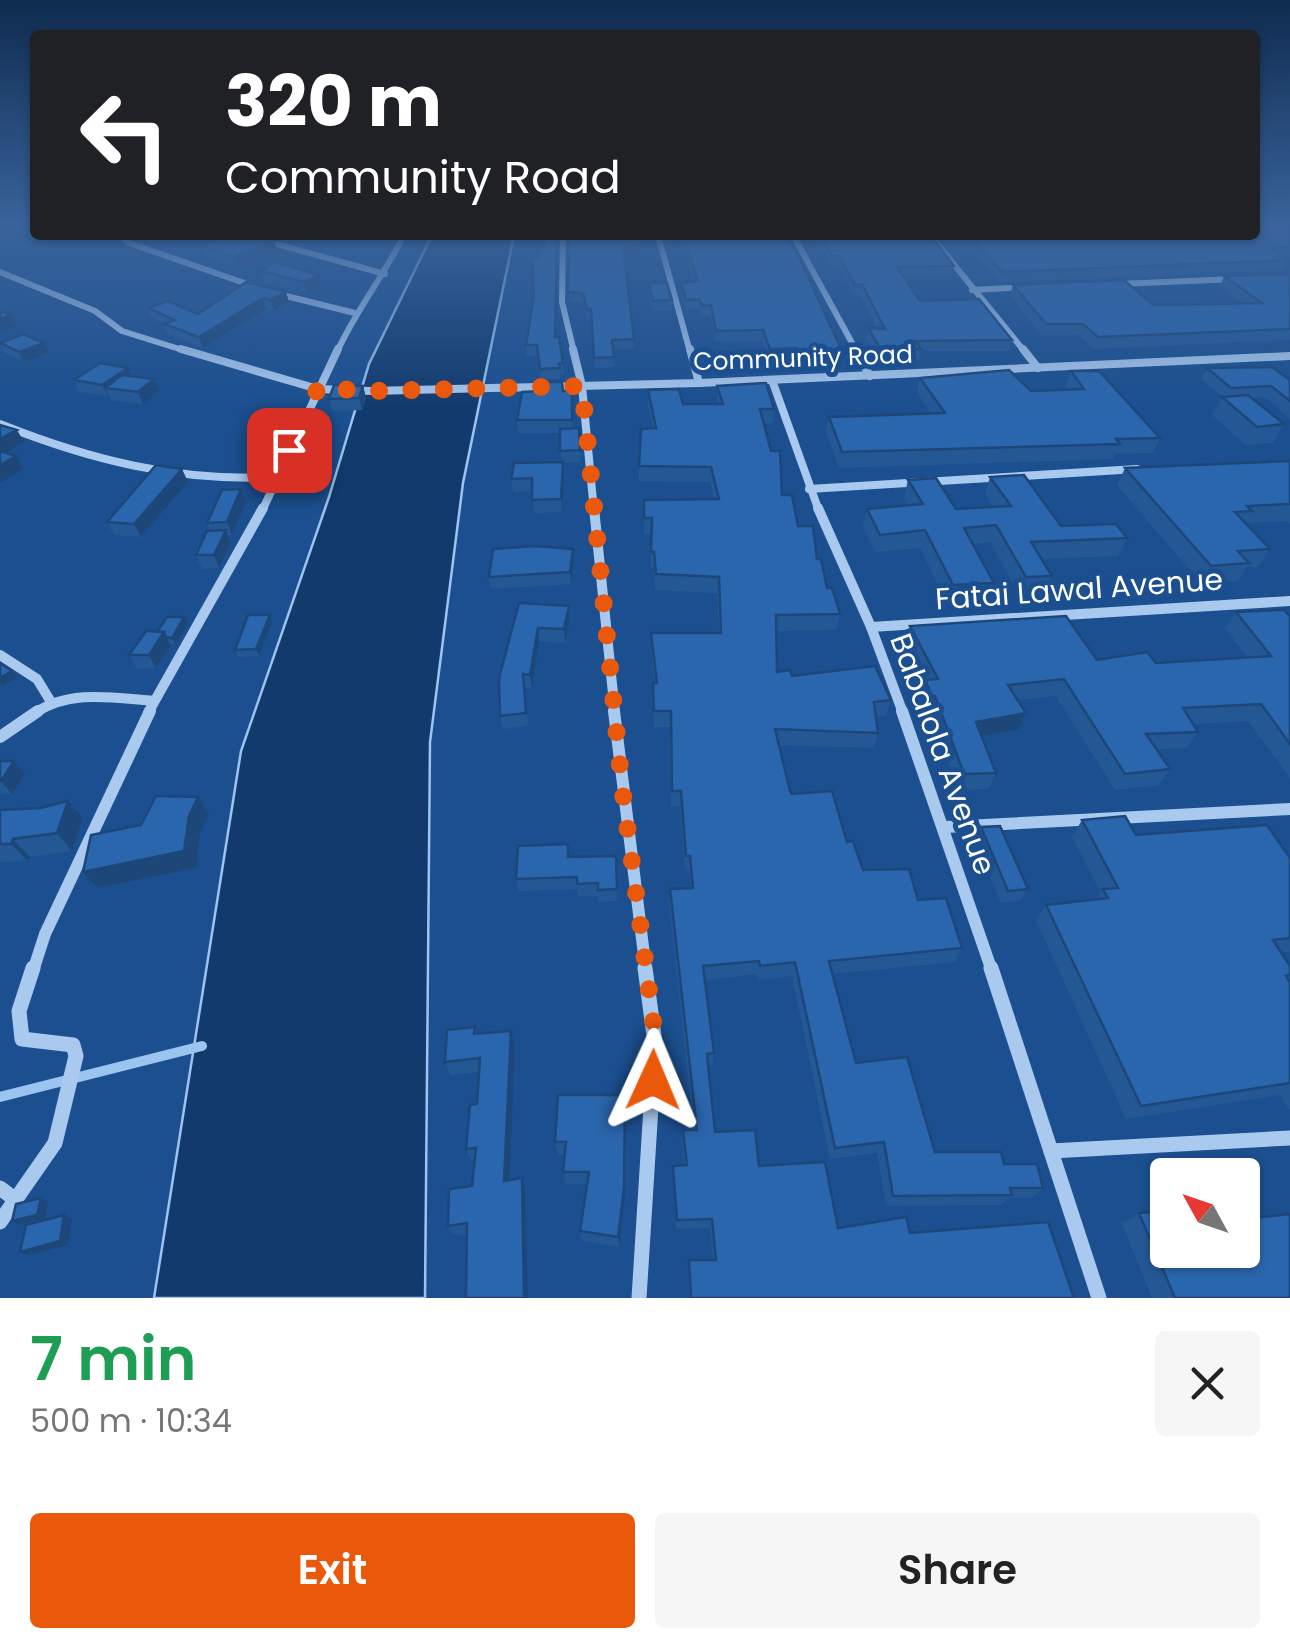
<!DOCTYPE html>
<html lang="en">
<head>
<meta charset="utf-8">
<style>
  body { margin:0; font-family:Poppins,sans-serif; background:#f6f6f6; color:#222; height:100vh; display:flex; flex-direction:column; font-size:38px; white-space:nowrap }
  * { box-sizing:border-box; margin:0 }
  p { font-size:32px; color:#767676 }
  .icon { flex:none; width:55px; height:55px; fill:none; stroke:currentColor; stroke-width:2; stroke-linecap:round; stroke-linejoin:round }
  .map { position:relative; height:1298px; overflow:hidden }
  .drawer { display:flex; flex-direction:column; background:#fff; flex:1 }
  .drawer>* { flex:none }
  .guide { position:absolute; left:30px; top:30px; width:1230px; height:210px; border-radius:10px; box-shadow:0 2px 8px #0004; background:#202124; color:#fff; overflow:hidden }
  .needle { width:65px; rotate:310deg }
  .tools { position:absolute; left:1150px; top:1158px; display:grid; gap:20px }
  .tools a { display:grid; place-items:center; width:110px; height:110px; border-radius:10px; background:#fff; box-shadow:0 2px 8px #0004; font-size:50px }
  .pin { position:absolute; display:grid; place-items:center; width:85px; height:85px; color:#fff; margin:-42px; border-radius:20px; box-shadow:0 5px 15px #0006 }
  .me { position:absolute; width:110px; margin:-55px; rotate:1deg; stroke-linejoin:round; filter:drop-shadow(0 0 8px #0008) }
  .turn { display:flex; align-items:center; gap:35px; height:210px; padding:0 30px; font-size:45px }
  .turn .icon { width:130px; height:130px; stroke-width:2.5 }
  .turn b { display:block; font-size:70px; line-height:85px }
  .round { display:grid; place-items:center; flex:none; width:105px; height:105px; border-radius:10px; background:#f6f6f6 }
  .head { display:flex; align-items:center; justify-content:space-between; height:170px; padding:0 30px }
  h1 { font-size:60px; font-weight:600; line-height:75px; color:#1e9e55 }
  .button { display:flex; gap:20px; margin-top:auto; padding:20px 30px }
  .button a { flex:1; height:115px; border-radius:10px; background:#ea580c; color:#fff; font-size:40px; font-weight:600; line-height:115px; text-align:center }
  .button a+a { background:#f6f6f6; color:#222 }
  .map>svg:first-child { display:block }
  .water { fill:#123a6d; stroke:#9cc4f0; stroke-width:2.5 }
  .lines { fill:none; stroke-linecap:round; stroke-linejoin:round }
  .stream { stroke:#9cc4f0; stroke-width:10 }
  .minor-far4 { stroke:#a9c9ee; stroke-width:6 }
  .minor-far3 { stroke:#a9c9ee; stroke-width:8 }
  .minor-far2 { stroke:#a9c9ee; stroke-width:10 }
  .minor-far1 { stroke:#a9c9ee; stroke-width:12 }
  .minor { stroke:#a9c9ee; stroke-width:15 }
  .wall { fill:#245895 }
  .shaded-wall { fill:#1d4779 }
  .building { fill:#2a66ad; stroke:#1d4779; stroke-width:2.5 }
  .route { stroke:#ea580c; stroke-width:18; stroke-dasharray:0 32.4 }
  .labels { text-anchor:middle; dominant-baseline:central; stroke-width:10; stroke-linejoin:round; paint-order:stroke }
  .far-street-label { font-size:25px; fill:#fff; stroke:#1b4f8f }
  .street-label { font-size:30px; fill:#fff; stroke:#1b4f8f }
</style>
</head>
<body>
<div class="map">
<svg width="1290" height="1298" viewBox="0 0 1290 1298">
  <rect width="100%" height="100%" fill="#1b4f8f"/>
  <!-- water -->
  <polygon class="water" points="432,235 514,235 463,483 430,742 425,1298 154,1298 241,751 329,497 369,364"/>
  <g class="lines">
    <!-- stream -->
    <polyline class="stream" points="0,1097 202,1046"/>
    <!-- minor-far4 -->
    <g class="minor-far4">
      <polyline points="119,235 129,243 253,286"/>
      <polyline points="244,235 385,274"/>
      <polyline points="563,235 562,302 574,352"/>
      <polyline points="658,235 690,352"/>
      <polyline points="793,235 857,352"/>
      <polyline points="930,235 1025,352"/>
      <polyline points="0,272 95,311 122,331 189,352"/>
      <polyline points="1118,284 1236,279"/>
      <polyline points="972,290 1026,287"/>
      <polyline points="274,293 355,313"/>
      <path d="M337,352C356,310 384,276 404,235"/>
    </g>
    <!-- minor-far3 -->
    <g class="minor-far3">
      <polyline points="181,349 318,389 371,391 699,383 1290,356"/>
      <polyline points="573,349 582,386 594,511"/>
      <polyline points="690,349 699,383"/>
      <polyline points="855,349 870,376"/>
      <polyline points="1023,349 1038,368"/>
      <polyline points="772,380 819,511"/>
      <path d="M0,424C90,460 178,482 276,477"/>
      <polyline points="809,489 1137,469"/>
      <polyline points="262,511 338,349"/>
    </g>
    <!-- minor-far2 -->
    <g class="minor-far2">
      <polyline points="594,508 615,713"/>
      <polyline points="818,508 871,627 903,713"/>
      <polyline points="871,627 1290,601"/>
      <polyline points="0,655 37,679 51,702"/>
      <path d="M35,713C70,689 113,698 154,701"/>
      <polyline points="148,713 263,508"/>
    </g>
    <!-- minor-far1 -->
    <g class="minor-far1">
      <polyline points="614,711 646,971"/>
      <polyline points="902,711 992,971"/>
      <polyline points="0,737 38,711"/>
      <polyline points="945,827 1290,809"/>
      <polyline points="33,971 45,934 150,711"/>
    </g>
    <!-- minor -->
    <g class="minor">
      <polyline points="991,968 1099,1298"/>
      <polyline points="1051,1151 1290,1138"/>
      <polyline points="0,1188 12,1197"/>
      <polyline points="0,1222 55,1143 76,1056 73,1045 22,1039 19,1011 33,968"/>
      <polyline points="639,1298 655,1043 645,968"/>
    </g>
  </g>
  <!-- wall -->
  <g class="wall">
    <polygon points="1290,226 1290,257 1283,257 1288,260 1283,270 999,282 969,247 949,248 939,235 1255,235"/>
    <polygon points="569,235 643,252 624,256 634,349 613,350 614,367 595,368 591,319 587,320 583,303 569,301"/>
    <polygon points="679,235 786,235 843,353 841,364 798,365 795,358 769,359 762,341 715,342 711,316 702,316 699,310 686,310 681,293 681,283 694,282"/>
    <polygon points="814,235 931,235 954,266 952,276 904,277 920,301 1012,340 1009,351 921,351 919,360 878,359 866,339 868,328 877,328 860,295 853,295 838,266 830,266"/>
    <polygon points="200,245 277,251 236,267 204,256"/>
    <polygon points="538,257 563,363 564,374 560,374 560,379 541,379 538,355 527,356 526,345 534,294"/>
    <polygon points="261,271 322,286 307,293 264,282"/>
    <polygon points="1290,274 1290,340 1093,349 1079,335 1042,336 1010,295 1013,285 1153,305 1242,303 1220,287 1224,276"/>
    <polygon points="649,283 672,300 672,311 653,311 649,294"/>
    <polygon points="286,292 289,303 274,310 266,309 203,348 168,335 164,324 152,318 148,308 198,314"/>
    <polygon points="0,343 44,343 49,353 24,362 5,353"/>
    <polygon points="128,368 131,376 159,391 143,404 111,400 109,396 80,392 74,380"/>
    <polygon points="1207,368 1290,380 1290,419 1265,397 1252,398 1284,424 1273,443 1246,445 1212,415 1222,397 1201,379"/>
    <polygon points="1071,371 1160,438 1153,453 1115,454 1113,459 839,468 826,432 829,417 931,413 917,393 920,378 1031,391 1069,390 1066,386"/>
    <polygon points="363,386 366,398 362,410 332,411 329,399"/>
    <polygon points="717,386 774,409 773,423 764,424 782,495 817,559 827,588 840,614 836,630 776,631 777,672 891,700 886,716 876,717 878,733 874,748 779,745 790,791 847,842 863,870 918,900 962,948 955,962 832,974 856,1063 935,1152 1004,1164 1043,1188 1032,1198 1009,1198 1001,1205 886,1206 877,1153 830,1159 792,976 758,980 756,974 705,980 714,1053 712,1066 709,1066 715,1132 838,1228 910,1233 1073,1298 689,1298 688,1269 689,1260 713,1260 710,1228 676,1229 673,1166 684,1165 682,1142 683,1130 694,1130 669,904 670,889 691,888 689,871 685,871 680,806 671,807 670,727 654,727 653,683 655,683 651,649 651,633 719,633 717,593 655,590 654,568 651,568 651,534 644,534 644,500 714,499 710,482 639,481 639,466 653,429 648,405 648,390 683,404 717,404"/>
    <polygon points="572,390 572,428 579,428 581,462 563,463 564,475 562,512 534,513 532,491 513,492 511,479 561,462 560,433 518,433 517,420 563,391"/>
    <polygon points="315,458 300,492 280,490 276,480"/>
    <polygon points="1290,461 1290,524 1287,521 1245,523 1270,549 1258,567 1247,567 1238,581 1201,583 1117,485 1125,468"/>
    <polygon points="990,477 1061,526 1127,538 1118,556 1041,559 1052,576 1044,594 1019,595 990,542 972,544 994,583 987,601 947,603 920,548 876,552 863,527 867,509 908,506 904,497 908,480 956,509 993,507 985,494"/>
    <polygon points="188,482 141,537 114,535 107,522"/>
    <polygon points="241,489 246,502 232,535 228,535 231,543 226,556 219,568 202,569 196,555 210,531 207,523"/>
    <polygon points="573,549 574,561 571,584 491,589 489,577"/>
    <polygon points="519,603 569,606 570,619 565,643 539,641 532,688 525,688 528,726 503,729 500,716"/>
    <polygon points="1236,612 1290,616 1290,778 1248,721 1193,724 1198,732 1186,748 1157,749 1170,769 1159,785 1115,790 1056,696 1018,700 1026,713 1018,730 982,736 996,773 989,789 957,790 930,712 926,712 919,696 925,680 905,643 910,626 1097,660 1156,663 1247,657 1225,628"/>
    <polygon points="270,615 272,622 259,656 238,657 235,650"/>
    <polygon points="188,624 175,644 170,644 171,645 156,668 137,669 129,655 157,632"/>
    <polygon points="0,761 25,774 12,794 0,793"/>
    <polygon points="0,810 83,819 72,851 30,857 27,861 0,862"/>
    <polygon points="1082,820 1136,835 1290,858 1290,952 1281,952 1290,966 1289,981 1290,983 1290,1109 1288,1109 1280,1095 1126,1119 1036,920 1046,905 1096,899 1101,893 1072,837"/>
    <polygon points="981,827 1028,889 1020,901 1001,903 975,840"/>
    <polygon points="616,856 617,901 598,902 598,896 578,896 577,889 518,891 516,879 570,857"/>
    <polygon points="511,1031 515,1045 509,1180 525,1189 467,1234 454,1235 448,1226 472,1186 475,1160 471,1160 466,1149 477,1104 479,1072 450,1075 445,1062 477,1034"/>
    <polygon points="625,1108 625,1199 619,1247 582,1241 580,1231 587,1184 566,1184 563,1172 565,1155 558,1155 555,1142"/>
    <polygon points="1139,1213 1254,1218 1290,1298 1152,1298 1122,1224"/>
  </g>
  <!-- shaded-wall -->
  <g class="shaded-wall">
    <polygon points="274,241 277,251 236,267 233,257"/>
    <polygon points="643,243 643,252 623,256 623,247"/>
    <polygon points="319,275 322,286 307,293 304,282"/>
    <polygon points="286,292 289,303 274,310 270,300"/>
    <polygon points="263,298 266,309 203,348 199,337"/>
    <polygon points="11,315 17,327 0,332 0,319"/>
    <polygon points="44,343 49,353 24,362 19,352"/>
    <polygon points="128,368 133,380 105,388 109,396 108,397 102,385"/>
    <polygon points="154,379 159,391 143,404 138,392"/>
    <polygon points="363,386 366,398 362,410 359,398"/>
    <polygon points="17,430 24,442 0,456 0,439"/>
    <polygon points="312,448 315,458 300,492 296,482"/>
    <polygon points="16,456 23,469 0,483 0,465"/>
    <polygon points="563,462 564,475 562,512 561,499"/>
    <polygon points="182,469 188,482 141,537 134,524"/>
    <polygon points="241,489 246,502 232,535 227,522"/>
    <polygon points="226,530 231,543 219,568 214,555"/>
    <polygon points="573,549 574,561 571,584 570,572"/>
    <polygon points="569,606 570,619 565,643 564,629"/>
    <polygon points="270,615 272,622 259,656 256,649"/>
    <polygon points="184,617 188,624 175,644 172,638"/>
    <polygon points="538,628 539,641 532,688 530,675"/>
    <polygon points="164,632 171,645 156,668 149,655"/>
    <polygon points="12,671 17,678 2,686 0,683 0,678"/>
    <polygon points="1026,713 1018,730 969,738 976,722"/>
    <polygon points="14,761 25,774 12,794 1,781"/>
    <polygon points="198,797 209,814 200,833 196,868 97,888 83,872 189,816"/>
    <polygon points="68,801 83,819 72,851 57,833"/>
    <polygon points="13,839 30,857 27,861 11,844"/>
    <polygon points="511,1031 515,1045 509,1192 504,1181"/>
    <polygon points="625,1108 625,1199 619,1247 618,1237"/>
    <polygon points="522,1178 525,1189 528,1298 524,1298"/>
    <polygon points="41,1198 48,1202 45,1219 20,1224 12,1221"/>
    <polygon points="64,1215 72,1219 67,1245 28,1255 20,1252"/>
  </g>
  <!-- building -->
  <g class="building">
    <polygon points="1255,226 1290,226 1290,247 1270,248 1288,260 1002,272 972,237 952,238 949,235 1255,235"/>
    <polygon points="229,235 253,235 274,241 233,257 200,245"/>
    <polygon points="545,235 557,235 555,337 559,337 563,363 559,364 560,368 540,369 537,345 526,345 534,294 532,258 538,257 539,248 544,248"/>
    <polygon points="569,235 642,235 643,243 623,247 634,339 612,340 614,357 594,358 591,309 587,310 583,293 568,292"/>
    <polygon points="683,235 786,235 795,249 843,353 799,354 796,348 770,349 763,330 716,331 711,305 702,306 699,299 686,300 681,283 698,281"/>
    <polygon points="820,235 931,235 954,266 897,267 920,301 979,299 1012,340 915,341 921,349 880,348 868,328 885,329 862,284 855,285 839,256 832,256"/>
    <polygon points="274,262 319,275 304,282 261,271"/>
    <polygon points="1290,274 1290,329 1098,337 1083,324 1046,324 1013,285 1124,280 1153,305 1262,303 1224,276"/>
    <polygon points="246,282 286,292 270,300 263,298 199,337 164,324 174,320 148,308 168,301 198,314"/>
    <polygon points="649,283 667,283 672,300 653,301"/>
    <polygon points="0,311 11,315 0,319"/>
    <polygon points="23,334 44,343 19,352 0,343"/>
    <polygon points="100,363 128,368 102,385 74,380"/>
    <polygon points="1272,367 1290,380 1290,401 1271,386 1231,388 1207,368"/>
    <polygon points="1009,370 1031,391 1084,389 1071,371 1099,371 1160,438 1116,439 1120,444 842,452 829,417 945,413 920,378"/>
    <polygon points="122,375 154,379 138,392 105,388"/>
    <polygon points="541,382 562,382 563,391 572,390 572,420 517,420 522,392 542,391"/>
    <polygon points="766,383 774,409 760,409 771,451 780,451 782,495 792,495 798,526 813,526 817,559 821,559 827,588 832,588 840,614 776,615 777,672 790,670 792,676 875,666 891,700 874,702 878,733 775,729 790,791 792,794 832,791 847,842 853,841 863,870 909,869 918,900 946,898 962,948 829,961 856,1063 907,1057 935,1152 1001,1152 1004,1164 1037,1164 1043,1188 1010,1188 1012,1195 893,1196 884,1142 835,1148 795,962 760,966 759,961 703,966 714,1053 707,1054 715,1132 755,1130 759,1166 825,1162 838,1228 906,1217 910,1233 1048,1222 1074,1298 691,1298 689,1260 716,1260 712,1219 677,1220 673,1166 687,1165 683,1130 697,1130 670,889 693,888 690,856 686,856 681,791 672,791 671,711 654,711 653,683 657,683 651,633 721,633 719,577 656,574 654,552 651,552 652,518 644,518 644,500 719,499 711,467 639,466 641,429 656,428 648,390 679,389 683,404 723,404 717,386"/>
    <polygon points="334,385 363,386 359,398 329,399"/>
    <polygon points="1248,395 1284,424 1257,427 1222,397"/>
    <polygon points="0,425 17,430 0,439"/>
    <polygon points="579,428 580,450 560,451 560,429"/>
    <polygon points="293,448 312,448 296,482 276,480"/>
    <polygon points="0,451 16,456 0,465"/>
    <polygon points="1290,461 1290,504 1247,506 1252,511 1235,512 1270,549 1238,551 1249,563 1211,566 1125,468"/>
    <polygon points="563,462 561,499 532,500 532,478 511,479 514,463"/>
    <polygon points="156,465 182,469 134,524 107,522"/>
    <polygon points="1024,475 1061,526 1116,524 1127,538 1031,542 1052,576 1026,577 996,525 964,528 994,583 953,585 925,530 880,535 867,509 923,504 908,480 936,478 956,509 1011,506 990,477"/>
    <polygon points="241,489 227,522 207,523 222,490"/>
    <polygon points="226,530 214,555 196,555 207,531"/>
    <polygon points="535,546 573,549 570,572 489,577 493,549"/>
    <polygon points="519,603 569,606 564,629 538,628 530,675 523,674 526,713 500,716 499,678"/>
    <polygon points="1284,610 1290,616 1290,744 1261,704 1183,708 1198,732 1146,734 1170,769 1125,774 1064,679 1008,685 1026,713 976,722 996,773 964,774 935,696 932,696 925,680 938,679 910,626 1066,616 1097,660 1147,652 1156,663 1271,656 1236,612"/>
    <polygon points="248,615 270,615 256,649 235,650"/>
    <polygon points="167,617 184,617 172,638 166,637 164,632 157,632"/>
    <polygon points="146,631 164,632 149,655 129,655"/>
    <polygon points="0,663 12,671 0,678"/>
    <polygon points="0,761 14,761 1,781 0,781"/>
    <polygon points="156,796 198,797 189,816 184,851 83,872 91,835 141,825"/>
    <polygon points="68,801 57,833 13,839 11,844 0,844 0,810 40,808"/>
    <polygon points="1125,816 1136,835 1267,825 1290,858 1290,938 1273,940 1290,966 1290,975 1286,976 1290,983 1290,1083 1141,1106 1046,905 1108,898 1103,889 1118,888 1082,820"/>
    <polygon points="1000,826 1028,889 1008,891 981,827"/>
    <polygon points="568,844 568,857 616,856 617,889 598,890 598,883 577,884 577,877 516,879 518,846"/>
    <polygon points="475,1027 474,1034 511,1031 504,1181 522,1178 524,1298 466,1298 467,1223 448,1226 449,1189 472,1186 476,1148 466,1149 470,1105 477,1104 480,1058 445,1062 447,1030"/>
    <polygon points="558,1095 625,1095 624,1188 618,1237 580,1231 589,1172 563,1172 566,1142 555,1142"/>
    <polygon points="41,1198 37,1215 12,1221 16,1204"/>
    <polygon points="1242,1204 1247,1204 1254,1218 1290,1214 1290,1298 1175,1298 1139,1213 1168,1211 1168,1250 1242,1250"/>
    <polygon points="64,1215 60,1241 20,1252 26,1225"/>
  </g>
  <!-- sky -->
  <linearGradient id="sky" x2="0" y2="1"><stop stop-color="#0f2b4f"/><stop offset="0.55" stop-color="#39639b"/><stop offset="1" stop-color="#39639b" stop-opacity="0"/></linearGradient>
  <rect width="1290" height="408" fill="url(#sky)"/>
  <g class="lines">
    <!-- route -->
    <polyline class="route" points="289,450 318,388 371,391 582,386 622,787 656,1043 653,1080"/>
  </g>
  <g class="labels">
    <!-- far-street labels -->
    <g class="far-street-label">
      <text transform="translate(803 358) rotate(-2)">Community Road</text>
    </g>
    <!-- street labels -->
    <g class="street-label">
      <text transform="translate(1079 589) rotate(-4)">Fatai Lawal Avenue</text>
      <text transform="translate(943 754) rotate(70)">Babalola Avenue</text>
    </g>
  </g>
</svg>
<div class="tools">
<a><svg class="needle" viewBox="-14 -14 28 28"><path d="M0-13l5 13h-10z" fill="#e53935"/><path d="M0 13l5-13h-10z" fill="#767676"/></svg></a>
</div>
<div class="pin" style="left:289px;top:450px;background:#d93025"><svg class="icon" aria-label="arrive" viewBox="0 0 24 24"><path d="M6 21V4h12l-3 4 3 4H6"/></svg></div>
<svg class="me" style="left:653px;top:1080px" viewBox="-20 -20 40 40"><path d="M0-17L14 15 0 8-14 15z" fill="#ea580c" stroke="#fff" stroke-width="4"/></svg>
<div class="guide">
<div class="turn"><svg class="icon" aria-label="left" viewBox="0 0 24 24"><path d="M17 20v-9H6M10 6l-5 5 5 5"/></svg><div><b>320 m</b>Community Road</div></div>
</div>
</div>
<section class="drawer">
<div class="head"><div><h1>7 min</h1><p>500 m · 10:34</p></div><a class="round"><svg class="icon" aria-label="close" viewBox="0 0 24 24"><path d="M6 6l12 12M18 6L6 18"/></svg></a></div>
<div class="button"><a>Exit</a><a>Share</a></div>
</section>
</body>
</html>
